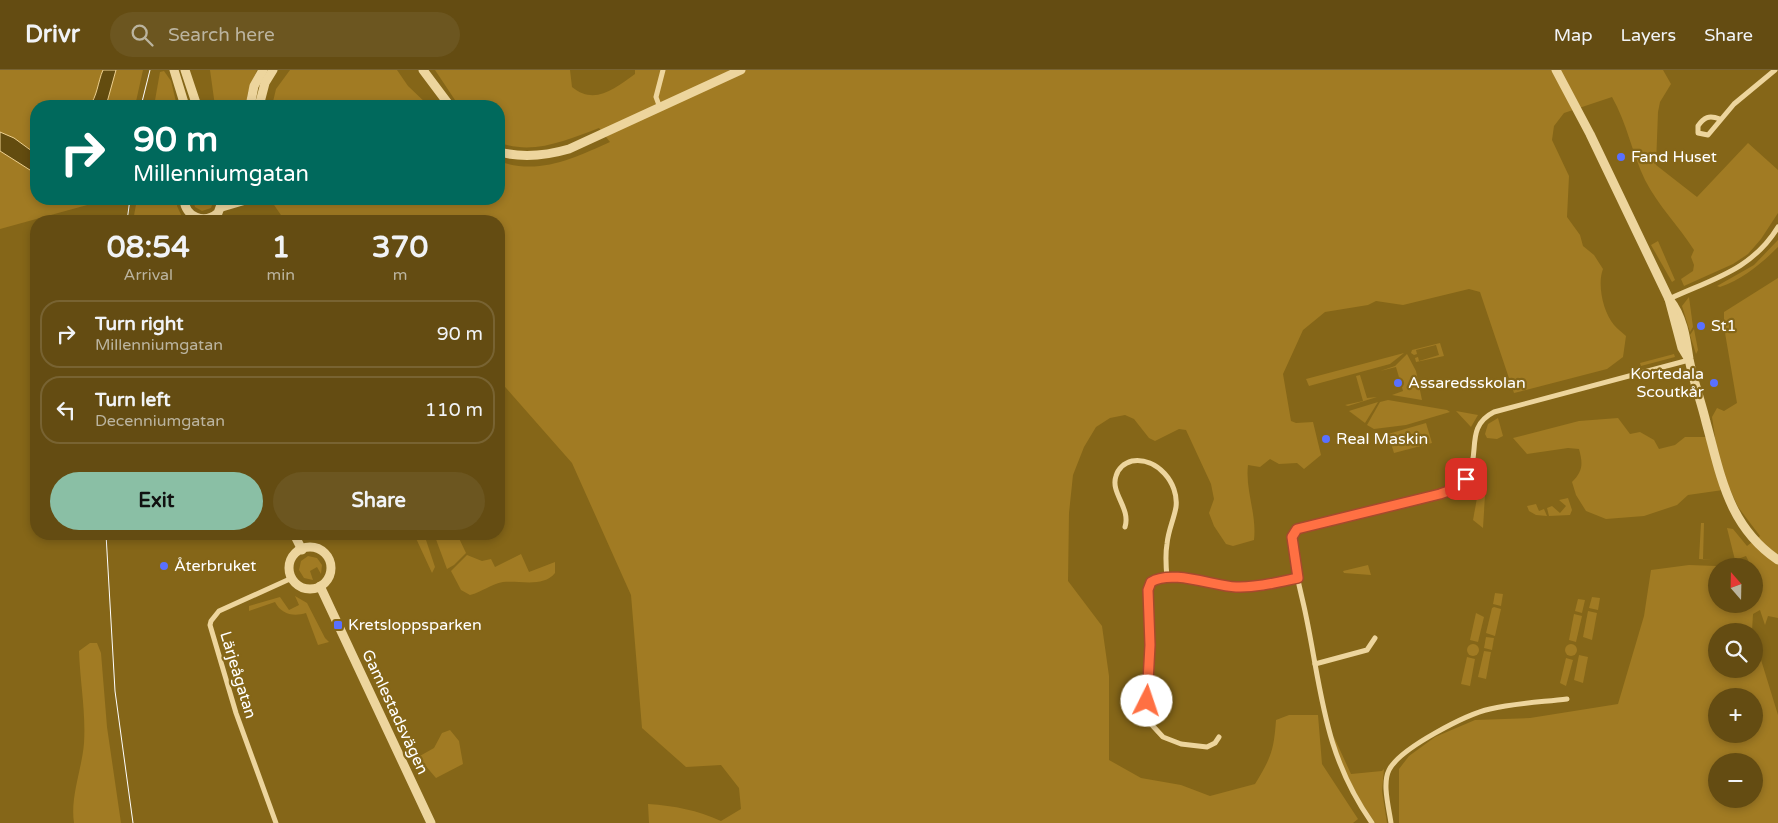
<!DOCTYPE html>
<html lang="en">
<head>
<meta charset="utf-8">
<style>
  body { margin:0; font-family:"Varela Round",sans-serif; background:#6c5620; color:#f1f3f6; height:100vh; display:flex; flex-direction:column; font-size:19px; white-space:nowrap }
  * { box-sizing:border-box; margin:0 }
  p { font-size:16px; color:#bbb49f }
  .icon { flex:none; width:28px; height:28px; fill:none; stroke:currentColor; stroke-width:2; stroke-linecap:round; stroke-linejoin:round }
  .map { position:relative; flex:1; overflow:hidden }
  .side { position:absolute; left:30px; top:145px; width:475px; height:325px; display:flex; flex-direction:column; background:#644c12; border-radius:20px; box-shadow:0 2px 8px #0003 }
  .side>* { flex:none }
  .hud { position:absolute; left:30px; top:30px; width:475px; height:105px; border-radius:20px; box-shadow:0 2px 8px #0003; background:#00695c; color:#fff; overflow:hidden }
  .needle { width:32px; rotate:340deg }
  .fabs { position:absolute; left:1708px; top:488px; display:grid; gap:10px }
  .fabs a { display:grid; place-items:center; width:55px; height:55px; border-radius:50%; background:#644c12; box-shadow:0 2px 8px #0003; font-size:25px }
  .pin { position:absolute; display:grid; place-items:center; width:42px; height:42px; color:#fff; margin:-21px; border-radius:10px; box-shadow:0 2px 8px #0006 }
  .me { position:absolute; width:55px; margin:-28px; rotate:4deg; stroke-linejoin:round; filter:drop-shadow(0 0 4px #0008) }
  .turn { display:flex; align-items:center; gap:18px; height:105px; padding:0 20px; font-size:22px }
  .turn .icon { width:65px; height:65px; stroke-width:2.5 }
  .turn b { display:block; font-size:35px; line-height:42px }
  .eta { display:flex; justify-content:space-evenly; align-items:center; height:85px; text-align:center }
  .eta b { font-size:30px; font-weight:800; line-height:35px }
  .primary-button { display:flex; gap:10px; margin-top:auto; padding:10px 20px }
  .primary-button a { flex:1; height:58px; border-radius:30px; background:#8abfa5; color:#111; font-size:20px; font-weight:800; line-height:58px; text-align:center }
  .primary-button a+a { background:#6c5620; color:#f1f3f6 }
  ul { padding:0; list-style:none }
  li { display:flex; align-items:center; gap:15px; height:68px; margin:0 10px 8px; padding:0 10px; border:2px solid #786332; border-radius:20px }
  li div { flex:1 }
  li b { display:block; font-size:19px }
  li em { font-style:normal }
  header { display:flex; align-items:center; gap:30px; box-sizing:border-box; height:70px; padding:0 25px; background:#644c12; border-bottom:1px solid #786332 }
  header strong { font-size:24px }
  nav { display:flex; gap:28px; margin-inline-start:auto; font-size:18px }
  .search { width:350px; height:45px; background:#6c5620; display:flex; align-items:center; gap:12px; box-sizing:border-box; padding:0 18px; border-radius:28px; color:#bbb49f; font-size:19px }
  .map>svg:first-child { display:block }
  .green { fill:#a17b23; fill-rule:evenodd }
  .water { fill:#634c0f; stroke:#efd190 }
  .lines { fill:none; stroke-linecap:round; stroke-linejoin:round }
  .minor { stroke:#edd59d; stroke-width:5 }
  .tertiary { stroke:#edd59d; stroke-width:9 }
  .tram { stroke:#fff; stroke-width:1 }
  .route-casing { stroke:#a6492c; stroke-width:12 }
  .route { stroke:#ff7043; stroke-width:9 }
  .poi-dot { fill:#5970ff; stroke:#856618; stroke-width:2 }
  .labels { text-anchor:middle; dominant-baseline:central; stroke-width:4.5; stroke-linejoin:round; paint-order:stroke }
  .poi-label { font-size:16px; fill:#fff; stroke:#856618; text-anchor:start }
  .street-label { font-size:16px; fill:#fff; stroke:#856618 }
</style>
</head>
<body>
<header>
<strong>Drivr</strong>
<div class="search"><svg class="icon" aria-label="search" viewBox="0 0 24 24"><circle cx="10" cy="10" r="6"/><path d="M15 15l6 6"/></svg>Search here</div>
<nav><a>Map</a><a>Layers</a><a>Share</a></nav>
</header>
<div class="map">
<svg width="1778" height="753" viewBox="0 0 1778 753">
  <rect width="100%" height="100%" fill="#856618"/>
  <!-- green -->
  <g class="green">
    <polygon points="0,0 143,0 135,36 36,36 36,129 109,129 0,159"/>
    <polygon points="210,0 257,0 248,22 246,36 215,36"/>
    <polygon points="290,0 397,0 408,16 429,36 272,36 276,19"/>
    <path d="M435,0H570L572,17C595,36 615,18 635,4V0H1663L1671,14L1660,32L1658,42L1656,95L1697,127L1748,73L1778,100V143L1761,169L1748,184L1733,194L1684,216L1681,209L1693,201L1694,195L1691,187L1694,180C1678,155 1659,137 1645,110C1632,83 1627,53 1612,27L1564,43L1554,56L1552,70L1569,106L1567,147L1580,165L1583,176L1594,185L1603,199C1597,214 1603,242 1614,255C1617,259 1622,262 1626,266L1623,287L1607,299L1514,323L1480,222L1469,219L1403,235L1376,231L1368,235L1325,242L1303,260L1283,304L1291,351L1296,353L1313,352L1321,385L1304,399L1297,393L1279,394L1270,389L1260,397L1248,395C1245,420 1257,444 1254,470L1233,476L1226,474L1214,456L1209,443L1214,429L1211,414L1186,360L1179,359L1155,371L1149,368L1134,349L1125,345L1110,348L1096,357L1084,377L1073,405L1069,443L1068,511L1102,556L1109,606V690L1141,708L1181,715L1210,726L1255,714C1271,688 1274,680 1276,650L1289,645H1318L1322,694L1358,749L1353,753H649L648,734C675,736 697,740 721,751L741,739L739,718L721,695L686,697L642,658L631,525L572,393L499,310V151H285L270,129H499V91C538,106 574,88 610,72L599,58C567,70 534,85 500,73L499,36H459Z"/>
    <polygon points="164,1 171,11 177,36 154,36 160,2"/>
    <polygon points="137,129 146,129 152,133 158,129 177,129 177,136 184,151 133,151"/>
    <polygon points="193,129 214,129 211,138 202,141 195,137"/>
    <path d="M1778,170V177C1761,194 1743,209 1720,217L1717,216L1754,195Z"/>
    <polygon points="1658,171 1675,210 1672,212 1651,175"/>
    <path d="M1778,208V548L1768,546L1765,555L1760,540L1753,544L1752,561H1716V599H1754V567L1778,645V753H1399V699L1409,686L1435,667L1475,650L1530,648L1618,634L1644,546L1651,500L1689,495L1716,496V534H1754V496H1735L1750,494L1746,486L1735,490L1727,458L1733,459L1747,476L1760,466L1738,437L1730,419L1688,425L1677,435L1644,446L1606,449L1586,441L1576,425L1572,412C1583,401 1583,394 1579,379L1568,378L1527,384L1513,368L1579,351L1618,348L1630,364L1640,362L1654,370L1659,379L1675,375L1685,367H1715L1712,347L1717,338L1724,341L1737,333L1724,257V242ZM1716,626H1754V664H1716ZM1716,691H1754V729H1716Z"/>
    <polygon points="1689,227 1693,257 1690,262 1682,236"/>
    <polygon points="1694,259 1698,280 1696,284 1690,265"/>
    <polygon points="1440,273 1444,286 1416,292 1415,288 1418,287 1419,291 1439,285 1436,275 1416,280 1417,284 1414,285 1411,283 1412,280"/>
    <polygon points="1404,283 1390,294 1309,316 1306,309"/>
    <polygon points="1407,284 1416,301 1422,330 1392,325 1403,321 1396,297 1380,301 1395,296"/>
    <polygon points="1674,284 1675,287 1641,296 1640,293"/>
    <polygon points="1360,305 1367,328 1377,327 1348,336 1345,335 1363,331 1356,306"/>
    <polygon points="1388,330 1447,340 1450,342 1406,355 1374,359 1367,355 1380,332"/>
    <polygon points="1378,332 1365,353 1349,341 1352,340"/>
    <polygon points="1456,341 1478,345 1471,357"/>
    <polygon points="1498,348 1503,366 1497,369 1487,368 1485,364 1488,354"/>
    <polygon points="1426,353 1432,373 1394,383 1388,364"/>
    <polygon points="1481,406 1486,409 1483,458 1473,450"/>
    <polygon points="1568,428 1572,440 1570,445 1549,446 1547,438 1552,436 1560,443 1566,436 1559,430"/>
    <polygon points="1536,434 1539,441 1544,439 1547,446 1536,445 1529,441 1527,436"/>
    <polygon points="1701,453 1704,453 1703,489 1712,490 1699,489"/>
    <polygon points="414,464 424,464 435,497 432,503"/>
    <polygon points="434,464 457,464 466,483 454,495 447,499"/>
    <path d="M521,484L529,502L555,492V503C543,518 519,510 503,512C491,514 482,522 470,525L461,520L451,501L467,485L482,491L491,489L495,497Z"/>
    <polygon points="308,486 317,488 322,495 321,504 317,497 310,501 313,510 304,508 299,500 301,491"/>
    <polygon points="1368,495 1371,505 1344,503 1343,501"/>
    <polygon points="1495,523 1503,524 1501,536 1493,534"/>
    <path d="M295,526L307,533L325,568L329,572L318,575L306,543C293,547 281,544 275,532L249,541V536L280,527L289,540L299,535Z"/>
    <polygon points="1592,527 1600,528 1598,540 1589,538"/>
    <polygon points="1578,529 1585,530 1582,543 1575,541"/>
    <polygon points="1494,537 1501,539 1495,566 1486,563 1492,538"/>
    <polygon points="1588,541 1597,543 1592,570 1583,567"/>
    <polygon points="1476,543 1484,547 1478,572 1470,570"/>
    <polygon points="1574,544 1582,546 1576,572 1569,570"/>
    <polygon points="1486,567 1494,568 1492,580 1484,578"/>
    <path d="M90,573H97L101,583L107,657L121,753H74C70,727 82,699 84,673C86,642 80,612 79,581Z"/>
    <circle cx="1473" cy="580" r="6"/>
    <circle cx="1571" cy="580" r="6"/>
    <polygon points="1484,581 1491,582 1486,609 1478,607"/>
    <polygon points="1579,585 1588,587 1583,613 1574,610"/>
    <polygon points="1467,587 1475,589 1470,616 1461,614"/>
    <polygon points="1566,588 1573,590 1566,616 1560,613"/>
    <polygon points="450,660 459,671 463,694 436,708 418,687 434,678 442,663"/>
    <path d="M1334,667L1351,704L1382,701L1384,699L1382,721L1387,753H1375C1358,728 1338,698 1334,667Z"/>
  </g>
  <!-- water -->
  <g class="water">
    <path d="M103,0H116L106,36H89C97,28 98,11 103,0Z"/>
    <polygon points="0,62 14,68 36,84 36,101 30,100 0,81"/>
  </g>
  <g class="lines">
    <!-- minor -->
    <g class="minor">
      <polyline points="660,38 656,27 663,0"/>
      <path d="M1720,49C1709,45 1704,47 1698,56V63L1708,65L1734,34L1775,0"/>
      <path d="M1669,229C1712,209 1752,200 1778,157"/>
      <path d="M1125,457C1131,438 1110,423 1116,406C1118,399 1124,393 1132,391C1157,387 1179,413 1176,437C1174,449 1168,461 1167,474C1165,485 1166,497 1167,508"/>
      <polyline points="1315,594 1367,580 1375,568"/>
      <path d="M1219,667L1215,673L1207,677L1181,674L1163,667L1151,654L1147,631L1151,575L1149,513C1166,498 1216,517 1237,517C1257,518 1279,512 1298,508"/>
      <polyline points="276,753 236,643 210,555 211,551 219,541 292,508"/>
      <path d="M1372,753C1323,683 1322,621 1305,541C1301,522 1289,479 1293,462L1300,458L1440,424C1498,404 1454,362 1494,342L1689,290"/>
      <path d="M1391,753C1389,738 1382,714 1389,700C1400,678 1467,644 1490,639C1515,633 1542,632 1567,629"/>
    </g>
    <!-- tertiary -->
    <g class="tertiary">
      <polyline points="174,0 185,36"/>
      <polyline points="185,0 197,36"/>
      <polyline points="423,0 450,36"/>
      <path d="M1556,0L1590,64L1669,229C1683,246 1686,268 1689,289C1693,310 1701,331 1706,352C1721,406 1728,456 1778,490"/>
      <polyline points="250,36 254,16 263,0"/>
      <polyline points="259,36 265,13 273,0"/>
      <path d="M499,82C523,88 545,86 569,79L741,0"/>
      <path d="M184,129C185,147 204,155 218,143L223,129"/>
      <polyline points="222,137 249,129"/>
      <polyline points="1669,229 1682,278 1688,288"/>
      <polyline points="294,464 302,480"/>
      <circle cx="310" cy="498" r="21"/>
      <polyline points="320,516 431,753"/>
    </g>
    <!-- tram -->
    <g class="tram">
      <polyline points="141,36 150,0"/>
      <polyline points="127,151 130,129"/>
      <polyline points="106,464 115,621 133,753"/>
    </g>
  </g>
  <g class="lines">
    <defs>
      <path id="route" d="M1147,631L1150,575L1148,520L1151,512C1172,499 1213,516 1236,517C1256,518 1279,512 1298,508L1292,467L1297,459L1440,424L1454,419L1466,409"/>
    </defs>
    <!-- route casing -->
    <use href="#route" class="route-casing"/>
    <!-- route -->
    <use href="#route" class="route"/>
  </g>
  <!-- markers -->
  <g class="poi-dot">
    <circle cx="1621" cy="87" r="5"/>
    <circle cx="1701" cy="256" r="5"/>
    <circle cx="1398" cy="313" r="5"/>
    <circle cx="1714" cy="313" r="5"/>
    <circle cx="1326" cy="369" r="5"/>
    <circle cx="164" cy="496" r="5"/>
    <rect x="333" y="550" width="10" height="10" rx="2.5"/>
  </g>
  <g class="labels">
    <!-- poi labels -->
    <g class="poi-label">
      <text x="1631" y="87">Fand Huset</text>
      <text x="1711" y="256">St1</text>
      <text x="1704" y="304" text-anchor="end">Kortedala<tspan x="1704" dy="18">Scoutkår</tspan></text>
      <text x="1408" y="313">Assaredsskolan</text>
      <text x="1336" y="369">Real Maskin</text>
      <text x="174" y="496">Återbruket</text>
      <text x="348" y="555">Kretsloppsparken</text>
    </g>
    <!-- street labels -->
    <g class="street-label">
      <text transform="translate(238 605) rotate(73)">Lärjeågatan</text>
      <text transform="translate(395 642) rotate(65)">Gamlestadsvägen</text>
    </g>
  </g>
</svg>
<div class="fabs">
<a><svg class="needle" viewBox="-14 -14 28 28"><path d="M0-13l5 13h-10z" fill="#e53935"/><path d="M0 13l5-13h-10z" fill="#bbb49f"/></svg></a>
<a><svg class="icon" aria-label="search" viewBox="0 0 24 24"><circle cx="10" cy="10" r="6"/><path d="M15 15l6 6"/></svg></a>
<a>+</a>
<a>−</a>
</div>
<div class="pin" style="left:1466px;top:409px;background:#d93025"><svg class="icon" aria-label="arrive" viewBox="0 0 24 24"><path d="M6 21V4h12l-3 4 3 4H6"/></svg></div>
<svg class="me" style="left:1147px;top:631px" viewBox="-20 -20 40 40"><circle r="19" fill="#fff"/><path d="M0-13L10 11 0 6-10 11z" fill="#ff7043"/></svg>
<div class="hud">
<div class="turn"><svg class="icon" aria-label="right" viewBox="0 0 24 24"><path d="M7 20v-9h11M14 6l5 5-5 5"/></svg><div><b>90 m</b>Millenniumgatan</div></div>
</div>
<section class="side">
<div class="eta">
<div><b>08:54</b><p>Arrival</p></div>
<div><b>1</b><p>min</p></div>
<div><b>370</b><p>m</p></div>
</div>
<ul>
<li><svg class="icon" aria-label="right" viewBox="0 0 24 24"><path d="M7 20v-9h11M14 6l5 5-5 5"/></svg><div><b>Turn right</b><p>Millenniumgatan</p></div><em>90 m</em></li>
<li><svg class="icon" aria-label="left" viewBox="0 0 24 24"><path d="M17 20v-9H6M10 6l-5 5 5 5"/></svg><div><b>Turn left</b><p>Decenniumgatan</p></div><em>110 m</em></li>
</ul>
<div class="primary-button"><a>Exit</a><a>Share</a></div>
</section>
</div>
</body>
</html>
